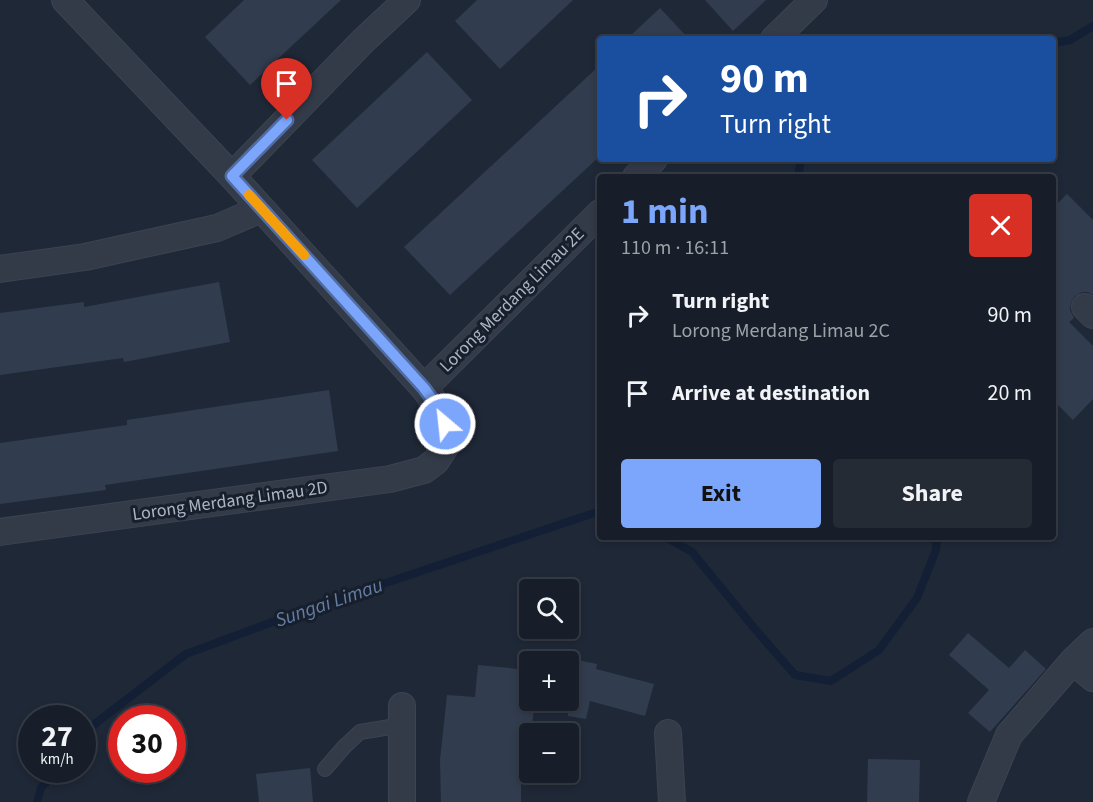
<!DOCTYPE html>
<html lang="en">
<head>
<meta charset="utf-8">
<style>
  body { margin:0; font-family:"Source Sans 3",sans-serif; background:#242b35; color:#f1f3f6; height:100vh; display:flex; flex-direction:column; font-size:22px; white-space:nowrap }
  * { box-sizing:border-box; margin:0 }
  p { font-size:20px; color:#9ea2a8 }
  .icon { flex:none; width:33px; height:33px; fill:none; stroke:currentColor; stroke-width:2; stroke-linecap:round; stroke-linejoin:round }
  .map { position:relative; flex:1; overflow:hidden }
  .sheet { position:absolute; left:597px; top:174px; width:459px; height:366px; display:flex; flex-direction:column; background:#171e29; border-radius:6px; box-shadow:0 3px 9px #0003,0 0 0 2px #363c46 }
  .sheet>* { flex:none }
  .top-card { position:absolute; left:597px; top:36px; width:459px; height:126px; border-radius:6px; box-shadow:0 3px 9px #0003,0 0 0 2px #363c46; background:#1a4fa0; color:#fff; overflow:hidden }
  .fabs { position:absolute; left:519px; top:579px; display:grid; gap:12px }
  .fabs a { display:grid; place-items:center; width:60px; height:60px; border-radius:6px; background:#171e29; box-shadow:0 3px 9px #0003,0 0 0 2px #363c46; font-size:30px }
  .speed { position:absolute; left:18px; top:705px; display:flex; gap:12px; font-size:30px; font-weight:700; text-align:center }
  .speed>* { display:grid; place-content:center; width:78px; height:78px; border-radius:50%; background:#171e29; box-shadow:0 3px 9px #0003,0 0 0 2px #363c46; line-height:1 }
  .speed small { font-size:15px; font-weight:400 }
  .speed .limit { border:9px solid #d22; background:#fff; color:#111 }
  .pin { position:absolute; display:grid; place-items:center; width:51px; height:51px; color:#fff; margin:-62px -26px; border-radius:50% 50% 50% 0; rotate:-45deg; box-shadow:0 0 6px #0007 }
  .pin .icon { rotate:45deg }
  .me { position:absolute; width:66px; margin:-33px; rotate:332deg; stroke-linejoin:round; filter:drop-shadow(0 0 4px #0008) }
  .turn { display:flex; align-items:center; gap:21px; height:126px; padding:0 24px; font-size:27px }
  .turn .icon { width:78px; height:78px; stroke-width:2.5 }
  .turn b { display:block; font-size:42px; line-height:51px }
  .round { display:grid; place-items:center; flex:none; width:63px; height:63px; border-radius:6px; background:#242b35 }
  .head { display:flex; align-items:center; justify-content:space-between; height:102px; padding:0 24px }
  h1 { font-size:36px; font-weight:700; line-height:45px; color:#7ba6fb }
  .cta { display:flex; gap:12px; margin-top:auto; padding:12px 24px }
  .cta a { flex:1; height:69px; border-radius:6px; background:#7ba6fb; color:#111; font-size:24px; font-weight:700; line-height:69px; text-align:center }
  .cta a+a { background:#242b35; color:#f1f3f6 }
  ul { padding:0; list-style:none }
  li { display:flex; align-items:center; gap:18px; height:78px; padding:0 24px }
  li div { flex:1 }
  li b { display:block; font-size:22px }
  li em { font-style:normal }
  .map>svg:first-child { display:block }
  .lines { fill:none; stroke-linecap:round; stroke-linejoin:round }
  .stream { stroke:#131f34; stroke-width:8 }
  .building { fill:#313c4e }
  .lane-casing { stroke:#3c4351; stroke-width:16 }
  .street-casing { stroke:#3c4351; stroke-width:28 }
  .lane { stroke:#333a48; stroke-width:14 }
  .street { stroke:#333a48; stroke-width:26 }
  .route-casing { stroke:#506ca3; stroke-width:15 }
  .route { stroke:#7ba6fb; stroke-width:10 }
  .slow { stroke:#f59e0b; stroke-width:10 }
  .labels { text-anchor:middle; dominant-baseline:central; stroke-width:6; stroke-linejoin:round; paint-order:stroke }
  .street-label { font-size:18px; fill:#adb5c5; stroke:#181f2c }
  .water-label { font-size:20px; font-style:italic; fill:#647da5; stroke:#181f2c }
</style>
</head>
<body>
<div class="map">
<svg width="1093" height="802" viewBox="0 0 1093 802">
  <rect width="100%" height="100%" fill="#1f2837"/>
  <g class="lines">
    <!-- stream -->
    <g class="stream">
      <polyline points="1053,43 1070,40 1093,26"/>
      <polyline points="798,177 801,159"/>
      <polyline points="666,537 692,552 755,629 795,675 831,681 879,650 917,598 936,550 937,537"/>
      <polyline points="82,740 96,723 186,654 305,610 594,513 600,514"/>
      <polyline points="37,802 41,788 57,770"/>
    </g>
  </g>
  <!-- building -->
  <g class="building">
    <polygon points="244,0 341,0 250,85 205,37"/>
    <polygon points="477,0 573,0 500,69 455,21"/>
    <polygon points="705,0 766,0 733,31"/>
    <polygon points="660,8 689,39 627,39"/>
    <polygon points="427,52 472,100 357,208 312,160"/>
    <polygon points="600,65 600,156 450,295 404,247"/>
    <polygon points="1067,194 1093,220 1093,295 1088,292 1082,292 1074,297 1071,303 1070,310 1074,318 1069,322 1093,346 1093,399 1073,420 1053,400 1053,208"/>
    <polygon points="219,282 230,342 124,362 123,358 0,375 0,313 84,302 84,307"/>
    <polygon points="329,390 338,451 105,485 106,490 0,504 0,443 127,425 127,420"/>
    <polygon points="968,633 1009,668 1025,650 1046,669 990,732 968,713 989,690 949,655"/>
    <polygon points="568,658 597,664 596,669 654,684 645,716 590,701 586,719 568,716"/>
    <polygon points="478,665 530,670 530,700 535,700 531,734 530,734 528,762 521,761 521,802 441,802 440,760 447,695 475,697"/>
    <polygon points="868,759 920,760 919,802 867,802"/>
    <polygon points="310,768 313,802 259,802 256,774"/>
  </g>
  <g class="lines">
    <defs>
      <polyline id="lane" points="325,769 344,747 360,732 402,725"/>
      <g id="street">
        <polyline points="774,39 814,0"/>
        <polyline points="232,176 363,41 407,0"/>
        <polyline points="636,177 654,159"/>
        <polyline points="0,269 85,257 217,228 261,209"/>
        <polyline points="1085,307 1093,315"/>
        <polyline points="424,388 600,213"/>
        <polyline points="0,532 390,479 424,470 436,461 447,444 445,424 440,410 424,388 232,176 65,0"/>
        <polyline points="1073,661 1093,678"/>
        <polyline points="668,733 672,802"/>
        <polyline points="402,802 402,706"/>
        <polyline points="981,802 1009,735 1073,661 1093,642"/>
      </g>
    </defs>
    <!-- lane casing -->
    <use href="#lane" class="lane-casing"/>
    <!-- street casing -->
    <use href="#street" class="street-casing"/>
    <!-- lane -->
    <use href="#lane" class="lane"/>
    <!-- street -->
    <use href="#street" class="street"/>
  </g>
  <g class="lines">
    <defs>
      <polyline id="route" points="287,120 232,176 424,388 440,410 445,424"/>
    </defs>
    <!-- route casing -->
    <use href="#route" class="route-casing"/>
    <!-- route -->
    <use href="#route" class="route"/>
    <!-- slow -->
    <polyline class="slow" points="249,195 304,255"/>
  </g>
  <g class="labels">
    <!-- street labels -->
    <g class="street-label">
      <text transform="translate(512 300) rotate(-45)">Lorong Merdang Limau 2E</text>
      <text transform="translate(230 501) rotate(-8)">Lorong Merdang Limau 2D</text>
    </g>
    <!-- water labels -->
    <g class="water-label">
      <text transform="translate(329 603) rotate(-19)">Sungai Limau</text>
    </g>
  </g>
</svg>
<div class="fabs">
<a><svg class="icon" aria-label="search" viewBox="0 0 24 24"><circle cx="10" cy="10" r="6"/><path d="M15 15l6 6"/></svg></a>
<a>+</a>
<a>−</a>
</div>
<div class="speed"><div>27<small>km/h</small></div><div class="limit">30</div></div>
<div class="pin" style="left:287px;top:120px;background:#d93025"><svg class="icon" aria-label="arrive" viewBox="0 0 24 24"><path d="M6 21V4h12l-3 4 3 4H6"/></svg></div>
<svg class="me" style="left:445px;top:424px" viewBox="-20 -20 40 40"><circle r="17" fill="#7ba6fb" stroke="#fff" stroke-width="3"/><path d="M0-11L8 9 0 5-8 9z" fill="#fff"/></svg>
<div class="top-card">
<div class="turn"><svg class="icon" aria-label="right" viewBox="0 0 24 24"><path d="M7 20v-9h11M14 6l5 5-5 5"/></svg><div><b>90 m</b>Turn right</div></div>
</div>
<section class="sheet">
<div class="head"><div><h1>1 min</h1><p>110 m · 16:11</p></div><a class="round" style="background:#d93025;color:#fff"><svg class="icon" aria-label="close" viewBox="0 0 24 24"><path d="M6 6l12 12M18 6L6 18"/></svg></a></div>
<ul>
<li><svg class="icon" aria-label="right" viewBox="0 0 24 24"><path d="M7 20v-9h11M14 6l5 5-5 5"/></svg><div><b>Turn right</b><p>Lorong Merdang Limau 2C</p></div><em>90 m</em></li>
<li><svg class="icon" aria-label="arrive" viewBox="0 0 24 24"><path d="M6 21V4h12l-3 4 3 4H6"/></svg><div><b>Arrive at destination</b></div><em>20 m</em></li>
</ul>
<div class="cta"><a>Exit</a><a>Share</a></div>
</section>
</div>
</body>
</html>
